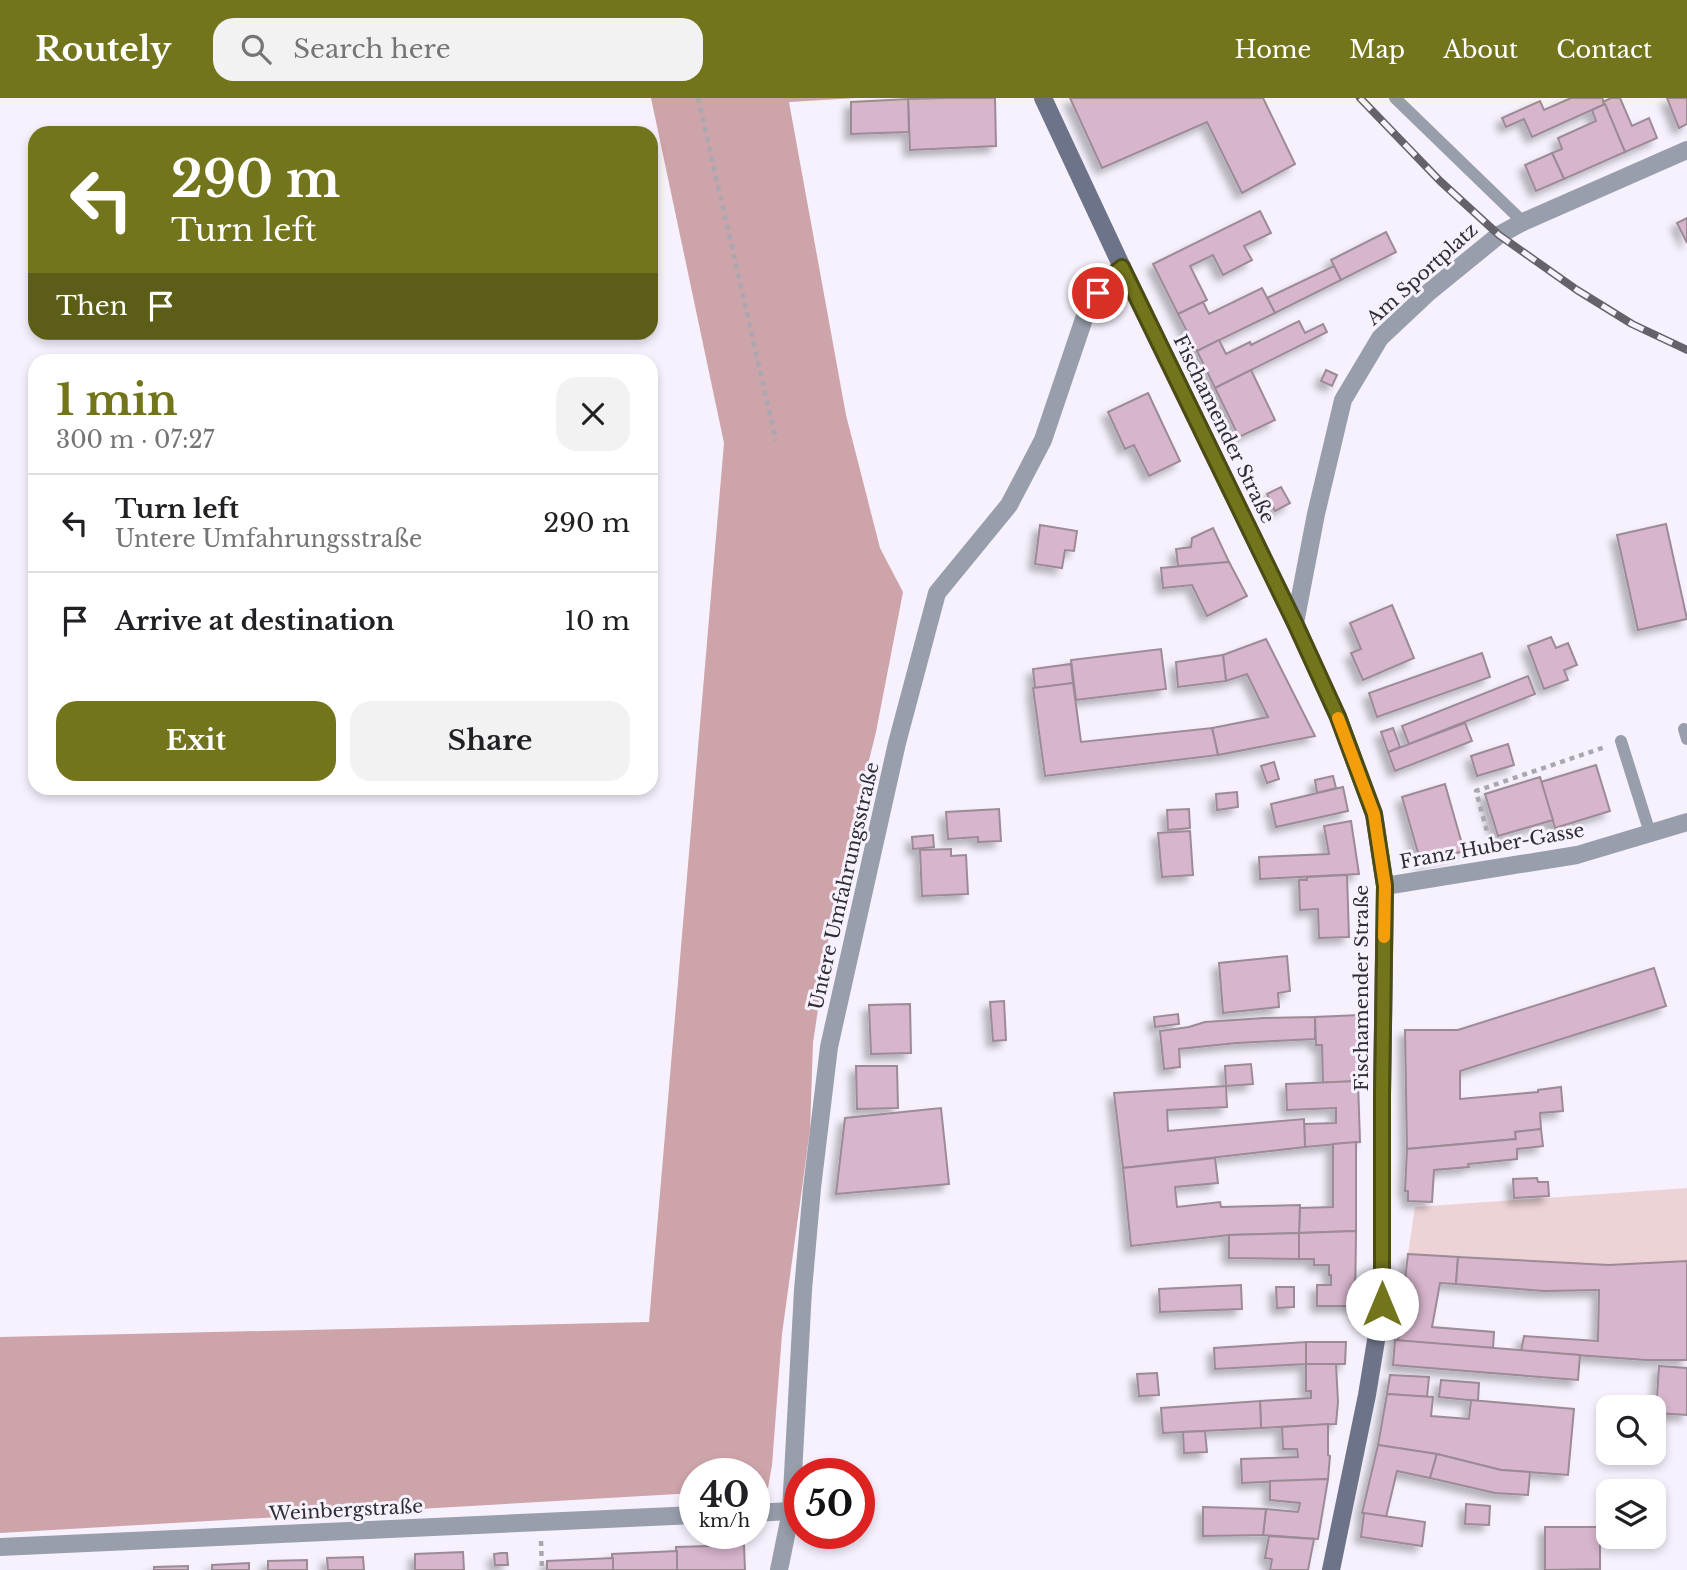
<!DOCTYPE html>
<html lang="en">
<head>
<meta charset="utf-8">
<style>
  body { margin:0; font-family:"Libre Baskerville",serif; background:#f2f2f2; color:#202124; height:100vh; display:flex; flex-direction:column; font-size:26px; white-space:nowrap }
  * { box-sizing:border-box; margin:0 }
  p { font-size:23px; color:#757577 }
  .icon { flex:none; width:38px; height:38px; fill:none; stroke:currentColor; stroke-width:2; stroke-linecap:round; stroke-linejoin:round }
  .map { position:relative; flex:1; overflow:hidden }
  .drawer { position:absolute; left:28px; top:256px; width:630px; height:441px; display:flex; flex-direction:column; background:#fff; border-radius:21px; box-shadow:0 4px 10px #0003 }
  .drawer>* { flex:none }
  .guide { position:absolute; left:28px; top:28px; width:630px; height:214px; border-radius:21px; box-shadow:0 4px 10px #0003; background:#73751c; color:#fff; overflow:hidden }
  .buttons { position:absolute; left:1596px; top:1297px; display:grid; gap:14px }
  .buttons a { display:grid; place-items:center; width:70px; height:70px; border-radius:14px; background:#fff; box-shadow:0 4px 10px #0003; font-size:35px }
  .speed { position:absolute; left:679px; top:1360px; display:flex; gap:14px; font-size:35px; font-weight:700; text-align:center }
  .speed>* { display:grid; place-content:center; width:91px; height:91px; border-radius:50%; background:#fff; box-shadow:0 4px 10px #0003; line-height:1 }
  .speed small { font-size:18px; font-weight:400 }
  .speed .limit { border:10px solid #d22; background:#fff; color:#111 }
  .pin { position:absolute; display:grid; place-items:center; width:60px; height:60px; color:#fff; margin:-30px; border:4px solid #fff; border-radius:50%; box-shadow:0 2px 7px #0007 }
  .me { position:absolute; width:77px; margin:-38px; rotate:0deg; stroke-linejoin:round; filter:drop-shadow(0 0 5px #0008) }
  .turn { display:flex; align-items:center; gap:24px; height:147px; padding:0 28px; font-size:32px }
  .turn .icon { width:91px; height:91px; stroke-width:2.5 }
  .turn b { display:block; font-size:49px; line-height:60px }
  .then { display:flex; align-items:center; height:66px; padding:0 28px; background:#0003; gap:14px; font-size:26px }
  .round { display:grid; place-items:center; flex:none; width:74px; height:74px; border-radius:21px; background:#f2f2f2 }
  .headline { display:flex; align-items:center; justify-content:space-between; height:119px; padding:0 28px }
  h1 { font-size:42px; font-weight:700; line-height:52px; color:#73751c }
  .primary-button { display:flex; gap:14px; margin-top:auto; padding:14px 28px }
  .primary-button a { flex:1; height:80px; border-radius:21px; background:#73751c; color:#fff; font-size:28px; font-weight:700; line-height:80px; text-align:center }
  .primary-button a+a { background:#f2f2f2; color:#202124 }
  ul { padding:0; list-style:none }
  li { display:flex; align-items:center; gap:21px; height:98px; padding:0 28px; border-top:2px solid #e0e0e0 }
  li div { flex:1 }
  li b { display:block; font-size:26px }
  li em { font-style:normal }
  header { display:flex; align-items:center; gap:42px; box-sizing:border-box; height:98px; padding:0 35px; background:#73751c; color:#fff }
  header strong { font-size:33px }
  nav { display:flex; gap:38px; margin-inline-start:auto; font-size:24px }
  .search { width:490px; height:63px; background:#f2f2f2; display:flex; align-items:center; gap:18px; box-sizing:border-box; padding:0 24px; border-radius:21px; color:#757577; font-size:26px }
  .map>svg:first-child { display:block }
  .green { fill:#eed3d6 }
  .forest { fill:#cda4a9 }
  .building { fill:#d7b5cc; stroke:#9c8b97; stroke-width:2; filter:url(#shadow) }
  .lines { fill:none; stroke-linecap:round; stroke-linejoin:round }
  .path { stroke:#aba7b1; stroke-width:4.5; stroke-dasharray:5 5; stroke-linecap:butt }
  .lane { stroke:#989eac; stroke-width:12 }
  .street { stroke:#989eac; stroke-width:18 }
  .secondary { stroke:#6d7489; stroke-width:18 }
  .rail-casing { stroke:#66626b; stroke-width:8 }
  .rail { stroke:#f6f1fd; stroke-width:5; stroke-dasharray:16; stroke-linecap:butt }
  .route-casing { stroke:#4b4c12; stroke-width:18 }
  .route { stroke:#73751c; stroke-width:12 }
  .slow { stroke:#f59e0b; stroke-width:12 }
  .labels { text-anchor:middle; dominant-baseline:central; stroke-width:6; stroke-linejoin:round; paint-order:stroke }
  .street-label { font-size:19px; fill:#2f2c33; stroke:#f6f1fd }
</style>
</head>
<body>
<header>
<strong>Routely</strong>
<div class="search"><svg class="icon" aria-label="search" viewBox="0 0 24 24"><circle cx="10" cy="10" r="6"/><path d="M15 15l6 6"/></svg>Search here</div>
<nav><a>Home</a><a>Map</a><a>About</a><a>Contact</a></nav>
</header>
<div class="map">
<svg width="1687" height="1472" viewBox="0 0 1687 1472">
  <defs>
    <filter id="shadow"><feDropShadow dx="-6" dy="6" stdDeviation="3.5" flood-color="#0004"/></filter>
  </defs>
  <rect width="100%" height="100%" fill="#f6f1fd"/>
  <!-- green -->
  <polygon class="green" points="1687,1090 1687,1163 1609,1167 1408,1156 1415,1109"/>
  <!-- forest -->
  <polygon class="forest" points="651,0 857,0 789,4 846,317 880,450 903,494 876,634 834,803 813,945 810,1032 782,1236 772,1367 768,1390 754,1392 754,1376 695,1376 695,1395 0,1435 0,1239 649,1224 724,345"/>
  <!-- building -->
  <g class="building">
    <polygon points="947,0 995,0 996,48 910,52 908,1"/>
    <polygon points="1070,0 1263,0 1295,66 1242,95 1207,24 1102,70"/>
    <polygon points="1571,0 1602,0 1605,6 1532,39 1524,21 1506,29 1502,20 1540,3 1544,12"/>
    <polygon points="1611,0 1620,0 1632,28 1649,20 1657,40 1625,54 1603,4"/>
    <polygon points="1667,0 1687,0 1687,26 1679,30"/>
    <polygon points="908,1 909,34 851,36 851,4"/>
    <polygon points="1605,6 1625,54 1564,81 1552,55 1562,51 1558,40 1596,23 1592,12"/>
    <polygon points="1552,55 1564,81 1536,93 1525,67"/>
    <polygon points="1260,113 1271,135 1244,148 1252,162 1223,177 1213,157 1190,168 1207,202 1178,216 1153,166"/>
    <polygon points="1687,120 1687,145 1677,125"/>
    <polygon points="1386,134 1396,154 1341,182 1331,162"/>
    <polygon points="1334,168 1341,182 1275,215 1267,200"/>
    <polygon points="1262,190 1275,215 1197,253 1178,216 1203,204 1209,216"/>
    <polygon points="1299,223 1305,235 1323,226 1327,234 1215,290 1197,253 1219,242 1226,256 1250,244 1251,247"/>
    <polygon points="1251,272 1275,322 1239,339 1215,290"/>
    <polygon points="1326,272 1337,277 1332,288 1321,283"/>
    <polygon points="1148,295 1180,363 1149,378 1134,347 1125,351 1108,314"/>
    <polygon points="1281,389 1290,405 1275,413 1267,396"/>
    <polygon points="1666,426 1687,521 1638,532 1617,437"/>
    <polygon points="1040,427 1077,433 1074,453 1065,452 1062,470 1035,466"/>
    <polygon points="1213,430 1229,464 1178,468 1176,451 1191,449 1192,440"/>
    <polygon points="1229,464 1247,498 1207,518 1192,487 1163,490 1161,470"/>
    <polygon points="1392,507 1414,560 1363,582 1351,555 1361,551 1350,525"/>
    <polygon points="1551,539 1556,550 1568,545 1577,567 1564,572 1568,582 1544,591 1528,548"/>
    <polygon points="1266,541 1315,638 1218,657 1212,630 1268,619 1247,576 1226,583 1223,557"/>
    <polygon points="1161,551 1166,591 1076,602 1071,562"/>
    <polygon points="1482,555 1490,579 1377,619 1369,595"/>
    <polygon points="1223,557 1226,583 1178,589 1176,564"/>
    <polygon points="1071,566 1073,585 1035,590 1033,571"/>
    <polygon points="1528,578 1535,596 1409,646 1402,628"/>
    <polygon points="1073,585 1081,644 1212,630 1218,657 1045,678 1033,590"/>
    <polygon points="1465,625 1472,643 1395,673 1388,654"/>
    <polygon points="1393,630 1400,649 1388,654 1381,634"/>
    <polygon points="1508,646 1514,667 1477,678 1471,658"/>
    <polygon points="1274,664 1279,681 1267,685 1261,668"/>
    <polygon points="1596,667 1610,713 1555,730 1541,684"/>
    <polygon points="1333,678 1336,690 1317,695 1315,682"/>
    <polygon points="1540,679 1553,722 1498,738 1485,696"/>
    <polygon points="1445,686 1464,753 1421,765 1402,699"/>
    <polygon points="1343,689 1348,713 1276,729 1271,706"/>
    <polygon points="1237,694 1238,709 1217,712 1216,696"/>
    <polygon points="999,711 1001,743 978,744 978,739 948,741 946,714"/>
    <polygon points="1189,711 1190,730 1168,732 1167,712"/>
    <polygon points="1351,723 1359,776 1260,781 1259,759 1329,756 1324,728"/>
    <polygon points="1190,733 1193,777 1162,779 1158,735"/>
    <polygon points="933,737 934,749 913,751 912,739"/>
    <polygon points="951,751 951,758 966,757 968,796 922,798 920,752"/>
    <polygon points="1347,777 1349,839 1319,840 1318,811 1300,812 1299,782 1307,782 1307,779"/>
    <polygon points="1287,858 1290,893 1278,895 1279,909 1223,915 1219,865"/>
    <polygon points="1654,870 1666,908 1460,973 1460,1001 1538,994 1538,992 1561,989 1563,1013 1540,1015 1541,1031 1515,1034 1516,1041 1407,1051 1405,932 1458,932"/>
    <polygon points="1004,903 1006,942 993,943 990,904"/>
    <polygon points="910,906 911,955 871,956 869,907"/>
    <polygon points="1178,916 1179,926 1155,929 1154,919"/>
    <polygon points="1359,917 1358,983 1323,985 1322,947 1316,947 1315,919"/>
    <polygon points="1315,919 1315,941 1236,945 1179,951 1180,969 1164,971 1160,933 1189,929 1205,924 1264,920"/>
    <polygon points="1251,966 1253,986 1226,988 1225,968"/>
    <polygon points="856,968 897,968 898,1010 857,1011"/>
    <polygon points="1358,983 1360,1044 1305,1049 1304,1026 1336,1025 1336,1010 1287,1012 1286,986"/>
    <polygon points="1226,988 1227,1009 1167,1012 1168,1033 1304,1021 1305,1049 1123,1070 1114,995"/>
    <polygon points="941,1010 949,1086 836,1096 845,1020"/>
    <polygon points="1541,1031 1543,1048 1517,1051 1517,1061 1468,1066 1469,1069 1434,1072 1432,1104 1408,1103 1408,1093 1405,1093 1407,1051 1516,1041 1515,1034"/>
    <polygon points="1356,1044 1356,1133 1299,1135 1300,1110 1333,1109 1333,1046"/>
    <polygon points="1215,1060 1218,1085 1175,1089 1177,1109 1220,1104 1221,1109 1300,1107 1299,1135 1229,1137 1131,1148 1123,1070"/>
    <polygon points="1537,1080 1538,1084 1548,1084 1549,1098 1514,1100 1513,1081"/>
    <polygon points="1356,1133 1355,1208 1317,1208 1317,1187 1331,1187 1331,1177 1329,1177 1329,1167 1314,1167 1314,1161 1299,1161 1299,1135"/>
    <polygon points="1299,1135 1299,1161 1229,1160 1229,1137"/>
    <polygon points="1408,1156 1458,1159 1456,1186 1440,1185 1432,1229 1494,1234 1493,1250 1398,1243"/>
    <polygon points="1458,1159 1609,1167 1687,1163 1687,1262 1646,1262 1521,1253 1524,1238 1598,1243 1599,1192 1544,1193 1456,1186"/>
    <polygon points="1241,1187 1242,1211 1160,1214 1159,1191"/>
    <polygon points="1276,1189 1294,1189 1294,1209 1277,1210"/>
    <polygon points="1395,1242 1580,1257 1578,1282 1393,1267"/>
    <polygon points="1306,1244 1306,1266 1215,1271 1214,1250"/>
    <polygon points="1306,1244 1346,1244 1345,1266 1306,1266"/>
    <polygon points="1306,1266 1336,1266 1338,1304 1336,1326 1261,1330 1260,1303 1311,1300 1311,1293 1306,1293"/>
    <polygon points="1659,1268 1687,1270 1687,1317 1656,1315"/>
    <polygon points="1157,1275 1159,1297 1139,1298 1137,1276"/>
    <polygon points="1390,1277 1429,1279 1427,1299 1387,1296"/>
    <polygon points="1441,1282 1479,1285 1478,1303 1439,1299"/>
    <polygon points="1387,1296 1433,1299 1431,1318 1469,1321 1471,1302 1574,1311 1568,1377 1501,1372 1437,1356 1378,1347"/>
    <polygon points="1260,1303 1261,1330 1163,1335 1161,1310"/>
    <polygon points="1328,1326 1328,1357 1330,1358 1328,1381 1242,1385 1241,1361 1298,1359 1297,1351 1283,1351 1282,1329"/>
    <polygon points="1205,1333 1207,1354 1184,1355 1183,1334"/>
    <polygon points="1378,1347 1437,1356 1430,1380 1397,1373 1386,1419 1362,1415"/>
    <polygon points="1437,1356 1501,1372 1530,1374 1528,1397 1495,1395 1430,1380"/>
    <polygon points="1328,1381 1318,1441 1263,1437 1266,1411 1298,1414 1300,1405 1270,1402 1270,1383"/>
    <polygon points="1466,1406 1490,1408 1489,1427 1465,1426"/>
    <polygon points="1203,1409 1266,1411 1263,1437 1203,1438"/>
    <polygon points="1364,1415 1425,1424 1422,1448 1361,1439"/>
    <polygon points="1545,1429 1600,1429 1600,1471 1545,1472"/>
    <polygon points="1269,1438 1314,1441 1308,1472 1270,1472 1272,1461 1265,1460"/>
    <polygon points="744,1447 745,1472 677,1472 676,1449"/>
    <polygon points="677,1453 677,1472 613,1472 612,1456"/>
    <polygon points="463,1454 464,1472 415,1472 415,1456"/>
    <polygon points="501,1455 507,1455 508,1467 495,1467 494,1456"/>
    <polygon points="363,1459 364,1472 328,1472 327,1460"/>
    <polygon points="613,1460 613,1472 547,1472 547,1463"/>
    <polygon points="307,1462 307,1472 268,1472 268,1463"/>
    <polygon points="249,1465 249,1472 212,1472 212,1467"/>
    <polygon points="188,1468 188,1472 154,1472 154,1469"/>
  </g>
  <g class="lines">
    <!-- path -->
    <g class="path">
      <polyline points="698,0 776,343"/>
      <polyline points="1492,752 1476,693 1605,649"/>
      <polyline points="541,1443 542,1472"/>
    </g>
    <!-- lane -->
    <g class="lane">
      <polyline points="1395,0 1523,124"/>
      <polyline points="1684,631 1687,641"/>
      <polyline points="1621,643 1650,735"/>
    </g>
    <!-- street -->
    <g class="street">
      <polyline points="1295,525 1316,416 1343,302 1380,240 1429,194 1499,137 1523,124 1687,52"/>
      <polyline points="1385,788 1577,757 1687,724"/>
      <polyline points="754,1415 791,1413"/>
      <polyline points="0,1449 695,1417"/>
      <polyline points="779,1472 791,1413 803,1192 812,1090 829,949 897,645 937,495 1009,407 1043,342 1088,209 1107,181 1122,169"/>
    </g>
    <!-- secondary -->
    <polyline class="secondary" points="1043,0 1122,169 1295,525 1338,619 1374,716 1385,788 1382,997 1382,1206 1367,1297 1331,1472"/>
    <defs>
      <polyline id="rail" points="1360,0 1440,83 1499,137 1577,192 1632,226 1687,252"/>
    </defs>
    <!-- rail casing -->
    <use href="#rail" class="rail-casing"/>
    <!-- rail -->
    <use href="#rail" class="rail"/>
  </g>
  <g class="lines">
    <defs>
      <polyline id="route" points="1098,195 1107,181 1122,169 1295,525 1338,619 1374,716 1385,788 1382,997 1382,1206"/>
    </defs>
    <!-- route casing -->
    <use href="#route" class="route-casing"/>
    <!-- route -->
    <use href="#route" class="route"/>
    <!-- slow -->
    <polyline class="slow" points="1338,620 1374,716 1385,788 1384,839"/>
  </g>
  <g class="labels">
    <!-- street labels -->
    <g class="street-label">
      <text transform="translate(1422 176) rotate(-42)">Am Sportplatz</text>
      <text transform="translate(1224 331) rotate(64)">Fischamender Straße</text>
      <text transform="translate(1492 748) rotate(-10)">Franz Huber-Gasse</text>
      <text transform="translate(844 788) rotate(-77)">Untere Umfahrungsstraße</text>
      <text transform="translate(1361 890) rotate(-90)">Fischamender Straße</text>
      <text transform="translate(346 1412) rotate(-3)">Weinbergstraße</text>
    </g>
  </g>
</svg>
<div class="buttons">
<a><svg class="icon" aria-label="search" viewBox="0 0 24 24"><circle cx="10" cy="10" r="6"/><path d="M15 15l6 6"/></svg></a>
<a><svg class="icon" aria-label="layers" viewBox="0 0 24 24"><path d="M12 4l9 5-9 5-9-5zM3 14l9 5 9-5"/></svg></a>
</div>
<div class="speed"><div>40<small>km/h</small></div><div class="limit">50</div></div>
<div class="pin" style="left:1098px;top:195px;background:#d93025"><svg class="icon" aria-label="arrive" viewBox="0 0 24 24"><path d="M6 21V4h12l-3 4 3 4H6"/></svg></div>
<svg class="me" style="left:1382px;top:1206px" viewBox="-20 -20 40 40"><circle r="19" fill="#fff"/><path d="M0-13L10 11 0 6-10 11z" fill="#73751c"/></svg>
<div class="guide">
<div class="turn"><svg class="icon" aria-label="left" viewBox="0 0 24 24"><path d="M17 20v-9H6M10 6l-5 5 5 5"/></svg><div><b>290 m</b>Turn left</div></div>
<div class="then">Then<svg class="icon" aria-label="arrive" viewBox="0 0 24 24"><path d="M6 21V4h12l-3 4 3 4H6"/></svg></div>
</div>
<section class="drawer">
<div class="headline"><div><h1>1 min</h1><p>300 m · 07:27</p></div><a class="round"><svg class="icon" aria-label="close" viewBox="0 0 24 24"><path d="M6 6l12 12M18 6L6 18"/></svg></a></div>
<ul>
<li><svg class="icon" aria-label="left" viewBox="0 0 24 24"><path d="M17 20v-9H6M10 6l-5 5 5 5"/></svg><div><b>Turn left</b><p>Untere Umfahrungsstraße</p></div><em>290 m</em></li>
<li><svg class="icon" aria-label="arrive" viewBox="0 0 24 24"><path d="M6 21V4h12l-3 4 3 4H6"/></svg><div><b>Arrive at destination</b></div><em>10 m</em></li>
</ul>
<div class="primary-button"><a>Exit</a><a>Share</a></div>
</section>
</div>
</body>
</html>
